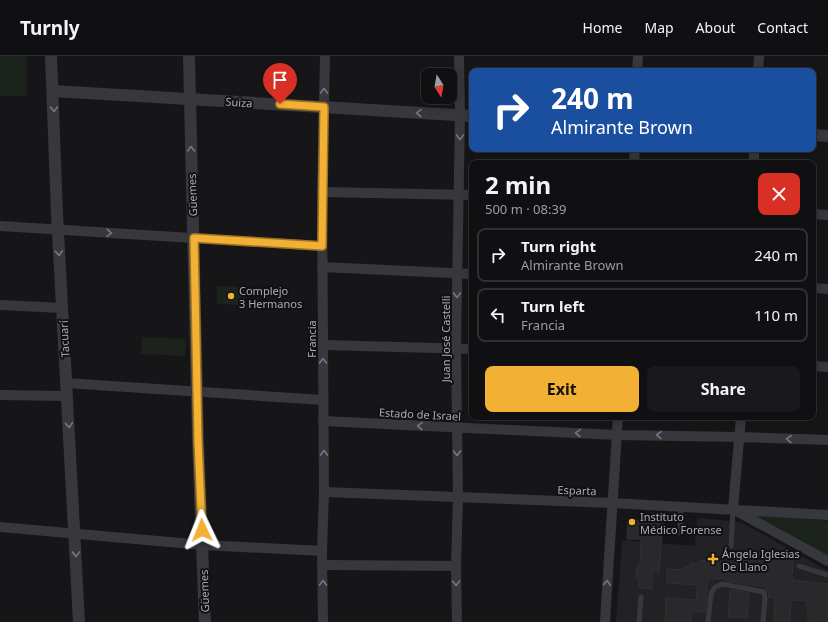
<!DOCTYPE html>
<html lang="en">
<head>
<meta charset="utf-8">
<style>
  body { margin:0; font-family:"Noto Sans",sans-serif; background:#19191b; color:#f1f3f6; height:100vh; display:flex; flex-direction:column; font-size:15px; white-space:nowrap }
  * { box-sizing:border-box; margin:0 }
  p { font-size:13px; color:#9c9d9f }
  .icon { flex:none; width:22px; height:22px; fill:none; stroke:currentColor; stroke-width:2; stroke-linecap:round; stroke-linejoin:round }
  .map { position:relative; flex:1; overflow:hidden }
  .panel { position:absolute; left:469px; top:104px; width:347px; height:260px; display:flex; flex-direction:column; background:#101012; border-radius:8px; box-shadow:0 2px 10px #0003,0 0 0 1px #303032 }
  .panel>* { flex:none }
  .top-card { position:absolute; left:469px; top:12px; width:347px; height:84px; border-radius:8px; box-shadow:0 2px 10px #0003,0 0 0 1px #303032; background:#1a4fa0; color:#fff; overflow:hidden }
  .needle { width:26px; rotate:169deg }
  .buttons { position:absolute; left:421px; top:12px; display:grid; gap:8px }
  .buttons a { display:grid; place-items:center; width:36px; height:36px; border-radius:8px; background:#101012; box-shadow:0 2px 10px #0003,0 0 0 1px #303032; font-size:20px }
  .pin { position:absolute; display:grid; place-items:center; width:34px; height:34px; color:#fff; margin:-41px -17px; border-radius:50% 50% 50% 0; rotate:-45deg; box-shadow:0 0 4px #0007 }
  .pin .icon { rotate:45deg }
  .me { position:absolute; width:44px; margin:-22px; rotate:358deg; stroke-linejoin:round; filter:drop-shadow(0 0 3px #0008) }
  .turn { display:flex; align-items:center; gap:14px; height:84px; padding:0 16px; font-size:18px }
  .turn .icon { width:52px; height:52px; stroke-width:2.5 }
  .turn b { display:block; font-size:28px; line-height:34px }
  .round { display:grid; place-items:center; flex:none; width:42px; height:42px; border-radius:8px; background:#19191b }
  .overview { display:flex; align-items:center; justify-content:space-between; height:68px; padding:0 16px }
  h1 { font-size:24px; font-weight:700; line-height:30px }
  .cta { display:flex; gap:8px; margin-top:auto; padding:8px 16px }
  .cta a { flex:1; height:46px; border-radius:8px; background:#f2b134; color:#111; font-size:16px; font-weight:700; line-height:46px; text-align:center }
  .cta a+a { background:#19191b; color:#f1f3f6 }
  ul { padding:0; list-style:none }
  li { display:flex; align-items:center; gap:12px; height:54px; margin:0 8px 6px; padding:0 8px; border:2px solid #303032; border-radius:8px }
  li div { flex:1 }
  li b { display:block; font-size:15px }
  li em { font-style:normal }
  header { display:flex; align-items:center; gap:24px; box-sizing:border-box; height:56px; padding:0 20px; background:#101012; border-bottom:1px solid #303032 }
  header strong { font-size:19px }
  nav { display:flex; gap:22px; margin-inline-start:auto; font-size:14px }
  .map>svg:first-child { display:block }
  .built { fill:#222225 }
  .green { fill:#1c231d }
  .building { fill:#29292c; stroke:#303034 }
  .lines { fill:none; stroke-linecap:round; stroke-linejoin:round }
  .service { stroke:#37383d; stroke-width:5 }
  .minor { stroke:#37383d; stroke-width:10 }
  .tertiary { stroke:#37383d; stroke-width:12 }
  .oneway { stroke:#757881 }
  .route-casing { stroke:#9d7322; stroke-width:10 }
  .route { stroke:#f2b134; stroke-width:7 }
  .poi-dot { fill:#f2b134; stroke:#111113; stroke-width:1.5 }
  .labels { text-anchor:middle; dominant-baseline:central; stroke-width:4; stroke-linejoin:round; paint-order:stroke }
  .street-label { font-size:11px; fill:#a8adb8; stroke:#111113 }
  .poi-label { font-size:11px; fill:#a8adb8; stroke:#111113; text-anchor:start }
</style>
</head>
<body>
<header>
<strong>Turnly</strong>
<nav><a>Home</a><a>Map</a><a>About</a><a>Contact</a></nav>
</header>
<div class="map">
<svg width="828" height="566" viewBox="0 0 828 566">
  <rect width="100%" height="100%" fill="#161618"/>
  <!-- built -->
  <polygon class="built" points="697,462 741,466 828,515 828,566 616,566 622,484 695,490"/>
  <!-- green -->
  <g class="green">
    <rect x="0" y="0" width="27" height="40"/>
    <polygon points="217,230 245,231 245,249 217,248"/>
    <polygon points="142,281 186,283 185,300 141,298"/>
    <polygon points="753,458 828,465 828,499"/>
  </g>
  <!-- building -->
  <g class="building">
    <polygon points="628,464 663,466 659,516 652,516 652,533 639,532 639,521 636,521 637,510 640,510 641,483 627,483"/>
    <polygon points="746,495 793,500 792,524 828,528 828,566 808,566 808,550 806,550 806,545 791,544 790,566 774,566 775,542 769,542 768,535 764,530 749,529 727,525 727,523 708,522 705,556 692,555 691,566 665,566 666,542 696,544 698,529 667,527 667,513 684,514 684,510 690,511 690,507 700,507 700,504 740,507 740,504 745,505"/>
    <polygon points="730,534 749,537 747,562 728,561"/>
  </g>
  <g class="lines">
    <!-- service -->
    <g class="service">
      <polyline points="680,477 681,451"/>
      <polyline points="731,490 733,453"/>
      <polyline points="799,510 828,519"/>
      <polyline points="639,566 641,541"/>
      <polyline points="708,566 711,538 715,531 722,528 764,536 765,542 763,566"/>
    </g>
    <!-- minor -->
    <g class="minor">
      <polyline points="637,15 638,0"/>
      <polyline points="758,15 759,0"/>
      <polyline points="634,107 635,93"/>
      <polyline points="754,107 754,93"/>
      <polyline points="322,136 472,139"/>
      <polyline points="813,158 828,159"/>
      <polyline points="0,170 322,190"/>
      <polyline points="322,211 472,218"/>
      <polyline points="813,232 828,233"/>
      <polyline points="0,249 62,252"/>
      <polyline points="324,289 472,293"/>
      <polyline points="813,310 828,311"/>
      <polyline points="66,327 323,344"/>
      <polyline points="0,339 67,340"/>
      <polyline points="741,361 733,453 828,505"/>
      <polyline points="323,365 617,379 739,381 828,384"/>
      <polyline points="324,436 612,447 828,459"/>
      <polyline points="0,471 203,489 322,495"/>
      <polyline points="323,509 456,510"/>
      <polyline points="323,566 322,495 324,436 322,136 325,0"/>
      <polyline points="457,566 456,510 458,441 456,292 460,59 459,0"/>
      <polyline points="605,566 618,361"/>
    </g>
    <!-- tertiary -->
    <g class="tertiary">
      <polyline points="51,0 57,158 79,566"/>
      <polyline points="189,0 198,385 205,566"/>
      <polyline points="53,35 472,60"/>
      <polyline points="813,79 828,80"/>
    </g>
  </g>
  <!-- one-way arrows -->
  <defs><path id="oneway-chevron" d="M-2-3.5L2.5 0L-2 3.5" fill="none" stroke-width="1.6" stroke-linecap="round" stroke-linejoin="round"/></defs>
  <g class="oneway">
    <use href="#oneway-chevron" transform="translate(324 35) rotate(-89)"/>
    <use href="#oneway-chevron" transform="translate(54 53) rotate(88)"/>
    <use href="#oneway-chevron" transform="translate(419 57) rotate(-177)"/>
    <use href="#oneway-chevron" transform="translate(460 81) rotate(90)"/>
    <use href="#oneway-chevron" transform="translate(191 93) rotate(-92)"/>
    <use href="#oneway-chevron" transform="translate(109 177) rotate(4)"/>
    <use href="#oneway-chevron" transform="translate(59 197) rotate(87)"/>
    <use href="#oneway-chevron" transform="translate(457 239) rotate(91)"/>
    <use href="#oneway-chevron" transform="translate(323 305) rotate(-89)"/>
    <use href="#oneway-chevron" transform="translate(69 369) rotate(86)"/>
    <use href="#oneway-chevron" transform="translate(420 370) rotate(-177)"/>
    <use href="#oneway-chevron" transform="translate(578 377) rotate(-177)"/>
    <use href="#oneway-chevron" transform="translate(659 379) rotate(-179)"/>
    <use href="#oneway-chevron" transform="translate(789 383) rotate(-178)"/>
    <use href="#oneway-chevron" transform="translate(324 397) rotate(-90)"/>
    <use href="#oneway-chevron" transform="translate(457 397) rotate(90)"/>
    <use href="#oneway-chevron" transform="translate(76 498) rotate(88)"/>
    <use href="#oneway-chevron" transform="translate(323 527) rotate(-90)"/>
    <use href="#oneway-chevron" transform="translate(456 527) rotate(89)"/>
    <use href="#oneway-chevron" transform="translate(607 527) rotate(-86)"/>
  </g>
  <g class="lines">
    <defs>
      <polyline id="route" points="202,474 198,385 194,182 322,190 324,51 280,48"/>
    </defs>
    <!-- route casing -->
    <use href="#route" class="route-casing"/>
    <!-- route -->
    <use href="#route" class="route"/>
  </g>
  <!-- markers -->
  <g class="poi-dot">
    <circle cx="231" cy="240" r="4"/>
    <circle cx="632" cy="466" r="4"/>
    <path d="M711 497h4v4h4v4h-4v4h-4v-4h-4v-4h4z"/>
  </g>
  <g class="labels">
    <!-- street labels -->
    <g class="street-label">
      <text transform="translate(239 46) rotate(4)">Suiza</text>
      <text transform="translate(192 139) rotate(-92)">Güemes</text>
      <text transform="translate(64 283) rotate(-93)">Tacuarí</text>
      <text transform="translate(311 283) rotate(-90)">Francia</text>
      <text transform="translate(445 283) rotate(-90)">Juan José Castelli</text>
      <text transform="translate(420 358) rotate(3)">Estado de Israel</text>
      <text transform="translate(577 434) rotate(2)">Esparta</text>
      <text transform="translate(204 535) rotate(-92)">Güemes</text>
    </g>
    <!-- poi labels -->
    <g class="poi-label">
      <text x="239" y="234">Complejo<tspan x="239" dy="13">3 Hermanos</tspan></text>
      <text x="640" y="460">Instituto<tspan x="640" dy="13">Médico Forense</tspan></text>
      <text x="722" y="497">Ángela Iglesias<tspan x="722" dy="13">De Llano</tspan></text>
    </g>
  </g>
</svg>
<div class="buttons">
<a><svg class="needle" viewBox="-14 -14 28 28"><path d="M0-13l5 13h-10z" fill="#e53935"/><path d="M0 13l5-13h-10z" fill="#9c9d9f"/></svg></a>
</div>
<div class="pin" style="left:280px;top:48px;background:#d93025"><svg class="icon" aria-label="arrive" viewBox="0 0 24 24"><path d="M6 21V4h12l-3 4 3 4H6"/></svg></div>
<svg class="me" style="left:202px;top:474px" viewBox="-20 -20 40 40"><path d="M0-17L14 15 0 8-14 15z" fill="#f2b134" stroke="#fff" stroke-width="4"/></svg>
<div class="top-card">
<div class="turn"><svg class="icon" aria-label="right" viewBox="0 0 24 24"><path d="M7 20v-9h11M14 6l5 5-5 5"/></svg><div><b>240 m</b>Almirante Brown</div></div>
</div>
<section class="panel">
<div class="overview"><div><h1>2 min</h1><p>500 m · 08:39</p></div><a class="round" style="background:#d93025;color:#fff"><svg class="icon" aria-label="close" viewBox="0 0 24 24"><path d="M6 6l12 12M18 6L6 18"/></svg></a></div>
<ul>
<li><svg class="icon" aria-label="right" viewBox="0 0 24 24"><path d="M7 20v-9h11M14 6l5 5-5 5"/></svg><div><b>Turn right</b><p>Almirante Brown</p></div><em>240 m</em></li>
<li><svg class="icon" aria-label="left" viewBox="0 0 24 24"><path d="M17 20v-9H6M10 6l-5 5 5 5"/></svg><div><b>Turn left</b><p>Francia</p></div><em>110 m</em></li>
</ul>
<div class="cta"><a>Exit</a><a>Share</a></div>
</section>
</div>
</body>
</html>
